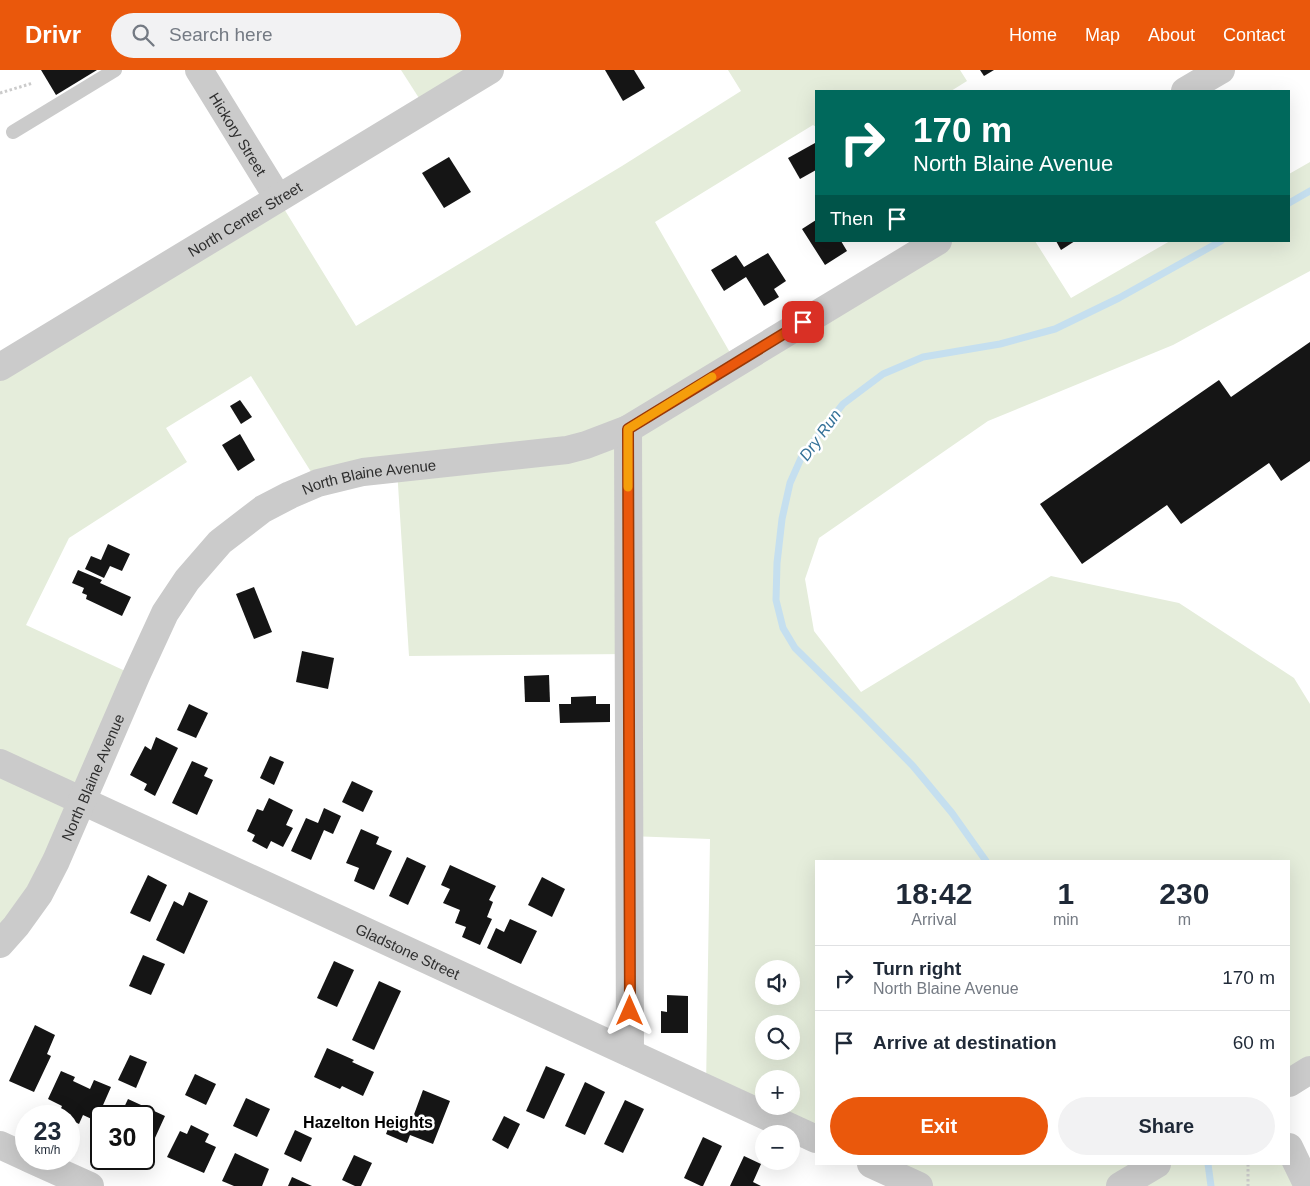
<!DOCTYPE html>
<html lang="en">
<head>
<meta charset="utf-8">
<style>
  body { margin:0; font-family:Helvetica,sans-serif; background:#f2f2f3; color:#1f2937; height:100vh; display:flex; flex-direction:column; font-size:19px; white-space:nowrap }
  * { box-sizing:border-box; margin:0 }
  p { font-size:16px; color:#747a83 }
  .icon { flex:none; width:28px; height:28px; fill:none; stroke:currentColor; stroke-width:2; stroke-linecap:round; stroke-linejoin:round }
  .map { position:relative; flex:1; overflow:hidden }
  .panel { position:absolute; left:815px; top:790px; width:475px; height:305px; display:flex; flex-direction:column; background:#fff; border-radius:0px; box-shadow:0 5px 20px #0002 }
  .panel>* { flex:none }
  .top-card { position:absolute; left:815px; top:20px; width:475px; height:152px; border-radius:0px; box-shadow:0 5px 20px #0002; background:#00695c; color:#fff; overflow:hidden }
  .buttons { position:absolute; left:755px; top:890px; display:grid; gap:10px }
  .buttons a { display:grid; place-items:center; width:45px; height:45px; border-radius:50%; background:#fff; box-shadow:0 5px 20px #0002; font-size:25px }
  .speed { position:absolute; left:15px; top:1035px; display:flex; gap:10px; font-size:25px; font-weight:700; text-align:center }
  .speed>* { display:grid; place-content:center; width:65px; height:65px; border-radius:50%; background:#fff; box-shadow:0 5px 20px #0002; line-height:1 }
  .speed small { font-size:12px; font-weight:400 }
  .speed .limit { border:2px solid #111; border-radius:8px; background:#fff; color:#111 }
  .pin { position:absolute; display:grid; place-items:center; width:42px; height:42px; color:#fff; margin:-21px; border-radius:10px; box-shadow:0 2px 8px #0006 }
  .me { position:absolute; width:55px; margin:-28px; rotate:0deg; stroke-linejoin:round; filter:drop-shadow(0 0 4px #0008) }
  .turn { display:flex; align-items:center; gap:18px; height:105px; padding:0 15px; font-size:22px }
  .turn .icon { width:65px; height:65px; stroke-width:2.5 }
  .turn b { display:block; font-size:35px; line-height:42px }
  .then { display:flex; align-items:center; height:48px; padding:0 15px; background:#0003; gap:10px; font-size:19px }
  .eta { display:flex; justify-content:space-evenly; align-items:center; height:85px; text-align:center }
  .eta b { font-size:30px; font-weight:800; line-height:35px }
  .cta { display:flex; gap:10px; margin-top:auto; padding:10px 15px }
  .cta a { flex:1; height:58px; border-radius:30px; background:#ea580c; color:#fff; font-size:20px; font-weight:800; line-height:58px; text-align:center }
  .cta a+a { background:#f2f2f3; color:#1f2937 }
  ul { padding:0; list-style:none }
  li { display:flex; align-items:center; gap:15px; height:65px; padding:0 15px; border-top:1px solid #e0e1e3 }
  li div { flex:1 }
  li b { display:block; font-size:19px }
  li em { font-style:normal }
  header { display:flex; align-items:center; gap:30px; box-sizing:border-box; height:70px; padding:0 25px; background:#ea580c; color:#fff }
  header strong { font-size:24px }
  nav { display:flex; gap:28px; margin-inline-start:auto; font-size:18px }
  .search { width:350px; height:45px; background:#f2f2f3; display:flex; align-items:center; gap:12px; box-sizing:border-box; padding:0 18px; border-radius:28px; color:#747a83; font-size:19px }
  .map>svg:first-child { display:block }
  .green { fill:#e5eddb; fill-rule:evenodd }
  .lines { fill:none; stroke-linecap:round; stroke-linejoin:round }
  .stream { stroke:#c5dfef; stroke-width:7 }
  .building { fill:#151515 }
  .path { stroke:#cbcbcb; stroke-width:3; stroke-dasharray:2.5 2.5; stroke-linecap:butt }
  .service { stroke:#cbcbcb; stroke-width:14 }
  .minor { stroke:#cbcbcb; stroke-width:28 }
  .route-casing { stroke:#983908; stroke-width:12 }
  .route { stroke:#ea580c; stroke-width:9 }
  .slow { stroke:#f59e0b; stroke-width:9 }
  .labels { text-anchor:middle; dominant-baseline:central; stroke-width:5; stroke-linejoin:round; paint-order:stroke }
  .street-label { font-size:15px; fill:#2e2e2e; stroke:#fff }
  .water-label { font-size:16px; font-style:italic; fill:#357298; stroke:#fff }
  .neighbourhood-label { font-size:16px; font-weight:bold; fill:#000; stroke:#fff }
</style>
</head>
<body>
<header>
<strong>Drivr</strong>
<div class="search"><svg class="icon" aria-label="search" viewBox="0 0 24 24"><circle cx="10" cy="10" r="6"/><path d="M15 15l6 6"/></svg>Search here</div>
<nav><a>Home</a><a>Map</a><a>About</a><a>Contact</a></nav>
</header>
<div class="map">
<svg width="1310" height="1116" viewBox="0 0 1310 1116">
  <rect width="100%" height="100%" fill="#fff"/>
  <!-- green -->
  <g class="green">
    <polygon points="401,0 490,0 426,39"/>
    <path d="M728,0H960L967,11L951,21H816V57L813,55L655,152L736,293L938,171H1035L1071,228L1170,171H1289V104L1310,92V201L1173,275L988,351L819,468L805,509L814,561L861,622L1051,506L1179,533L1294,608L1310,634V1000L1289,1013V791H816V1069L706,1018L710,769L629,766V584L409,586L397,399L318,413L251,306L166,358L187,392L69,468L26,555L136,606L0,874V297L278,129L356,256L622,96L741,21ZM764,899H791V926H764ZM764,954H791V981H764ZM764,1009H791V1036H764Z"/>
    <polygon points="871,1094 1289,1094 1308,1116 893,1116"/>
  </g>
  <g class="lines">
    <!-- stream -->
    <g class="stream">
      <polyline points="1289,133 1310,121"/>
      <polyline points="986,791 952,743 913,696 860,642 795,578 783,558 776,530 777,493 782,449 790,413 802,386 843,334 883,304 923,287 1000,274 1055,259 1119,228 1221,171"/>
      <polyline points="1208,1094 1211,1116"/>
    </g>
  </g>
  <!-- building -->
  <g class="building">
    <polygon points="41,0 97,0 56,25"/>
    <polygon points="605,0 634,0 645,18 623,31"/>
    <polygon points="980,0 994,0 984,6"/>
    <polygon points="815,73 816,100 800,109 788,88"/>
    <polygon points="449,87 471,122 444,138 422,103"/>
    <polygon points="816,150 816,171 841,171 847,181 825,195 802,159"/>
    <polygon points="1056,171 1075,171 1061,180"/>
    <polygon points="768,183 786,211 774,219 779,227 764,236 746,207 724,221 711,200 736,185 744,197"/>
    <polygon points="1310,272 1310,391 1281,411 1269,393 1181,454 1167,435 1082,494 1040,434 1219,310 1231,327"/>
    <polygon points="240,330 252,347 241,354 230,336"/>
    <polygon points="240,364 255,390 238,401 222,375"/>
    <polygon points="108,474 130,484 122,501 110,496 104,508 85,499 91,486 101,490"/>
    <polygon points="78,500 102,510 100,513 131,527 122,546 86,529 87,525 82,523 84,518 72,513"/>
    <polygon points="254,517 272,562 254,569 236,524"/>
    <polygon points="302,581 334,588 328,619 296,612"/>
    <polygon points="549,605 550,632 525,632 524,606"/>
    <polygon points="596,626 596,634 610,634 610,652 560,653 559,634 571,634 571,627"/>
    <polygon points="189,634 208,643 196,668 177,660"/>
    <polygon points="156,667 178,678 155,726 144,720 147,714 130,705 145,676 151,680"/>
    <polygon points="270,686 284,692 274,715 260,708"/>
    <polygon points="192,691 208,698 204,706 213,710 197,745 172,733"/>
    <polygon points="352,711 373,721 363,742 342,732"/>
    <polygon points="269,728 293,740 286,755 293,758 283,777 271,771 267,779 252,771 255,765 247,761 257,739 263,741"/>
    <polygon points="324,738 341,746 333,764 324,760 311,790 291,781 306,748 318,753"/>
    <polygon points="361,759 379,767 376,774 392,781 374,820 354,811 359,798 346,793"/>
    <polygon points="407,787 426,796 408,835 389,826"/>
    <polygon points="450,795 496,816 489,830 493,832 487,847 492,849 480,875 462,867 466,857 455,853 460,840 443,833 450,819 441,815"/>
    <polygon points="148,805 167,815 150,852 130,843"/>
    <polygon points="542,807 565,819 552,847 528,835"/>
    <polygon points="189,822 208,831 184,884 156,870 174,831 183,836"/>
    <polygon points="510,849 537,861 521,894 487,878 496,858 504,862"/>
    <polygon points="143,885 165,894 151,925 129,916"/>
    <polygon points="334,891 354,900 337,937 317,928"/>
    <polygon points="379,911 401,921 374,980 352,970"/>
    <polygon points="667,925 688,926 688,963 661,963 661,941 667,942"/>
    <polygon points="35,955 55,965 47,984 51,986 34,1022 9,1011"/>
    <polygon points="327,978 354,990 352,992 374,1002 363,1026 342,1016 340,1019 314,1007"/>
    <polygon points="130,985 147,992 136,1018 118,1010"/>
    <polygon points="546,996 565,1004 544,1049 526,1041"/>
    <polygon points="61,1001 75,1007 73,1011 90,1019 94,1010 111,1017 96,1051 83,1045 79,1054 69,1049 69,1046 58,1045 62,1036 48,1029"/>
    <polygon points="195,1004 216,1014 206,1035 185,1025"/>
    <polygon points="585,1012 605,1022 585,1065 565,1056"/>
    <polygon points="423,1020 450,1031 433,1074 410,1065 407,1073 386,1064 391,1051 409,1058"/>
    <polygon points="246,1028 270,1039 257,1067 233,1056"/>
    <polygon points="128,1029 165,1046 149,1081 144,1079 144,1046 120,1046"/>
    <polygon points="625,1030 644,1039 623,1083 604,1074"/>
    <polygon points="504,1046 520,1054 508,1079 492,1070"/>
    <polygon points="191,1055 209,1064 205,1072 216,1077 204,1103 167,1087 180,1061 187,1064"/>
    <polygon points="295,1060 312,1068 301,1092 284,1084"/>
    <polygon points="703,1067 722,1076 703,1116 701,1116 684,1108"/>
    <polygon points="235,1083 269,1099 262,1116 234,1116 222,1111"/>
    <polygon points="354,1085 372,1093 361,1116 355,1116 342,1110"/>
    <polygon points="744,1086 761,1094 753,1112 761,1116 730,1116"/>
    <polygon points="292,1107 312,1116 288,1116"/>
  </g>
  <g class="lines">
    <!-- path -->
    <g class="path">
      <polyline points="0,23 33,13"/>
      <polyline points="1248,1094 1248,1116"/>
    </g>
    <!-- service -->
    <polyline class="service" points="13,62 115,0"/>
    <!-- minor -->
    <g class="minor">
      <path id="s1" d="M199,0L278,128"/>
      <polyline points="1185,21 1221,0"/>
      <path id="s2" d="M0,297L490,0"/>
      <polyline points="628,359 630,983"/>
      <path id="s3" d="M0,693L816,1069"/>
      <path id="s4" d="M0,874L16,856L39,824L56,791L136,606L165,543L187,510L220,472L263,439L290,425L318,413L363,402L567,380L586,375L628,359L938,171"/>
      <polyline points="1289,1013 1310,1000"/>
      <polyline points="0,1075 26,1087"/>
      <polyline points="1289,1077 1308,1116"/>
      <polyline points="30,1089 90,1116"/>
      <polyline points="871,1094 919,1116"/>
      <polyline points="1120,1116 1157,1094"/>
    </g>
  </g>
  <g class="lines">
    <defs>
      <polyline id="route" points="630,941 628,359 803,252"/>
    </defs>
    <!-- route casing -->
    <use href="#route" class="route-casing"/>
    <!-- route -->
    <use href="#route" class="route"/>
    <!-- slow -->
    <polyline class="slow" points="628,417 628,359 712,307"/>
  </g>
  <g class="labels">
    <!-- street labels -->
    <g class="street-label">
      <text stroke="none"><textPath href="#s1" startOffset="75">Hickory Street</textPath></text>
      <text stroke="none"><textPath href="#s2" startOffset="286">North Center Street</textPath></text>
      <text stroke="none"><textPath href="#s4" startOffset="628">North Blaine Avenue</textPath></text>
      <text stroke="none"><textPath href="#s4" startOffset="192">North Blaine Avenue</textPath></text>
      <text stroke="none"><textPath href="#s3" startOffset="449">Gladstone Street</textPath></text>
    </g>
    <!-- water labels -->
    <g class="water-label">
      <text transform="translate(820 365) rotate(-54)">Dry Run</text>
    </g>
    <!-- neighbourhood labels -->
    <g class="neighbourhood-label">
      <text x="368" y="1052">Hazelton Heights</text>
    </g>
  </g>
</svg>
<div class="buttons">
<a><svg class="icon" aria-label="sound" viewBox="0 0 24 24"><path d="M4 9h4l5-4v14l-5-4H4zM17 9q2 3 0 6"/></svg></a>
<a><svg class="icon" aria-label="search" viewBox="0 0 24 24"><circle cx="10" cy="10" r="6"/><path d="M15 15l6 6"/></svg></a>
<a>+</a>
<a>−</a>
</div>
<div class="speed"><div>23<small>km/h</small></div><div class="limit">30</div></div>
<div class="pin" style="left:803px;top:252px;background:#d93025"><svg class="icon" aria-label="arrive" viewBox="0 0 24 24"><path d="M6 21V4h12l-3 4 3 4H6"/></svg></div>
<svg class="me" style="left:630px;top:941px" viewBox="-20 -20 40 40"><path d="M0-17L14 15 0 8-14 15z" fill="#ea580c" stroke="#fff" stroke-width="4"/></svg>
<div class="top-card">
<div class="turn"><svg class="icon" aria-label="right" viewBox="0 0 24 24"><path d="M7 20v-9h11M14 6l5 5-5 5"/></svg><div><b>170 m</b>North Blaine Avenue</div></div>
<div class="then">Then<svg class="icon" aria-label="arrive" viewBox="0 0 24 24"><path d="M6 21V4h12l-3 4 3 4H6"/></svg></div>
</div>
<section class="panel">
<div class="eta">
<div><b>18:42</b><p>Arrival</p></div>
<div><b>1</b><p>min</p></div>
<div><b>230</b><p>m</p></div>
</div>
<ul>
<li><svg class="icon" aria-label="right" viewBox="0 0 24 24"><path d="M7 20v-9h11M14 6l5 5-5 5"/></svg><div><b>Turn right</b><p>North Blaine Avenue</p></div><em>170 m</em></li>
<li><svg class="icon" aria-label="arrive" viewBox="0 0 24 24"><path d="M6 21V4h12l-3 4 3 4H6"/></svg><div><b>Arrive at destination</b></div><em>60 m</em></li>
</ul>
<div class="cta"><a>Exit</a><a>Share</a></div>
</section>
</div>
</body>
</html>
